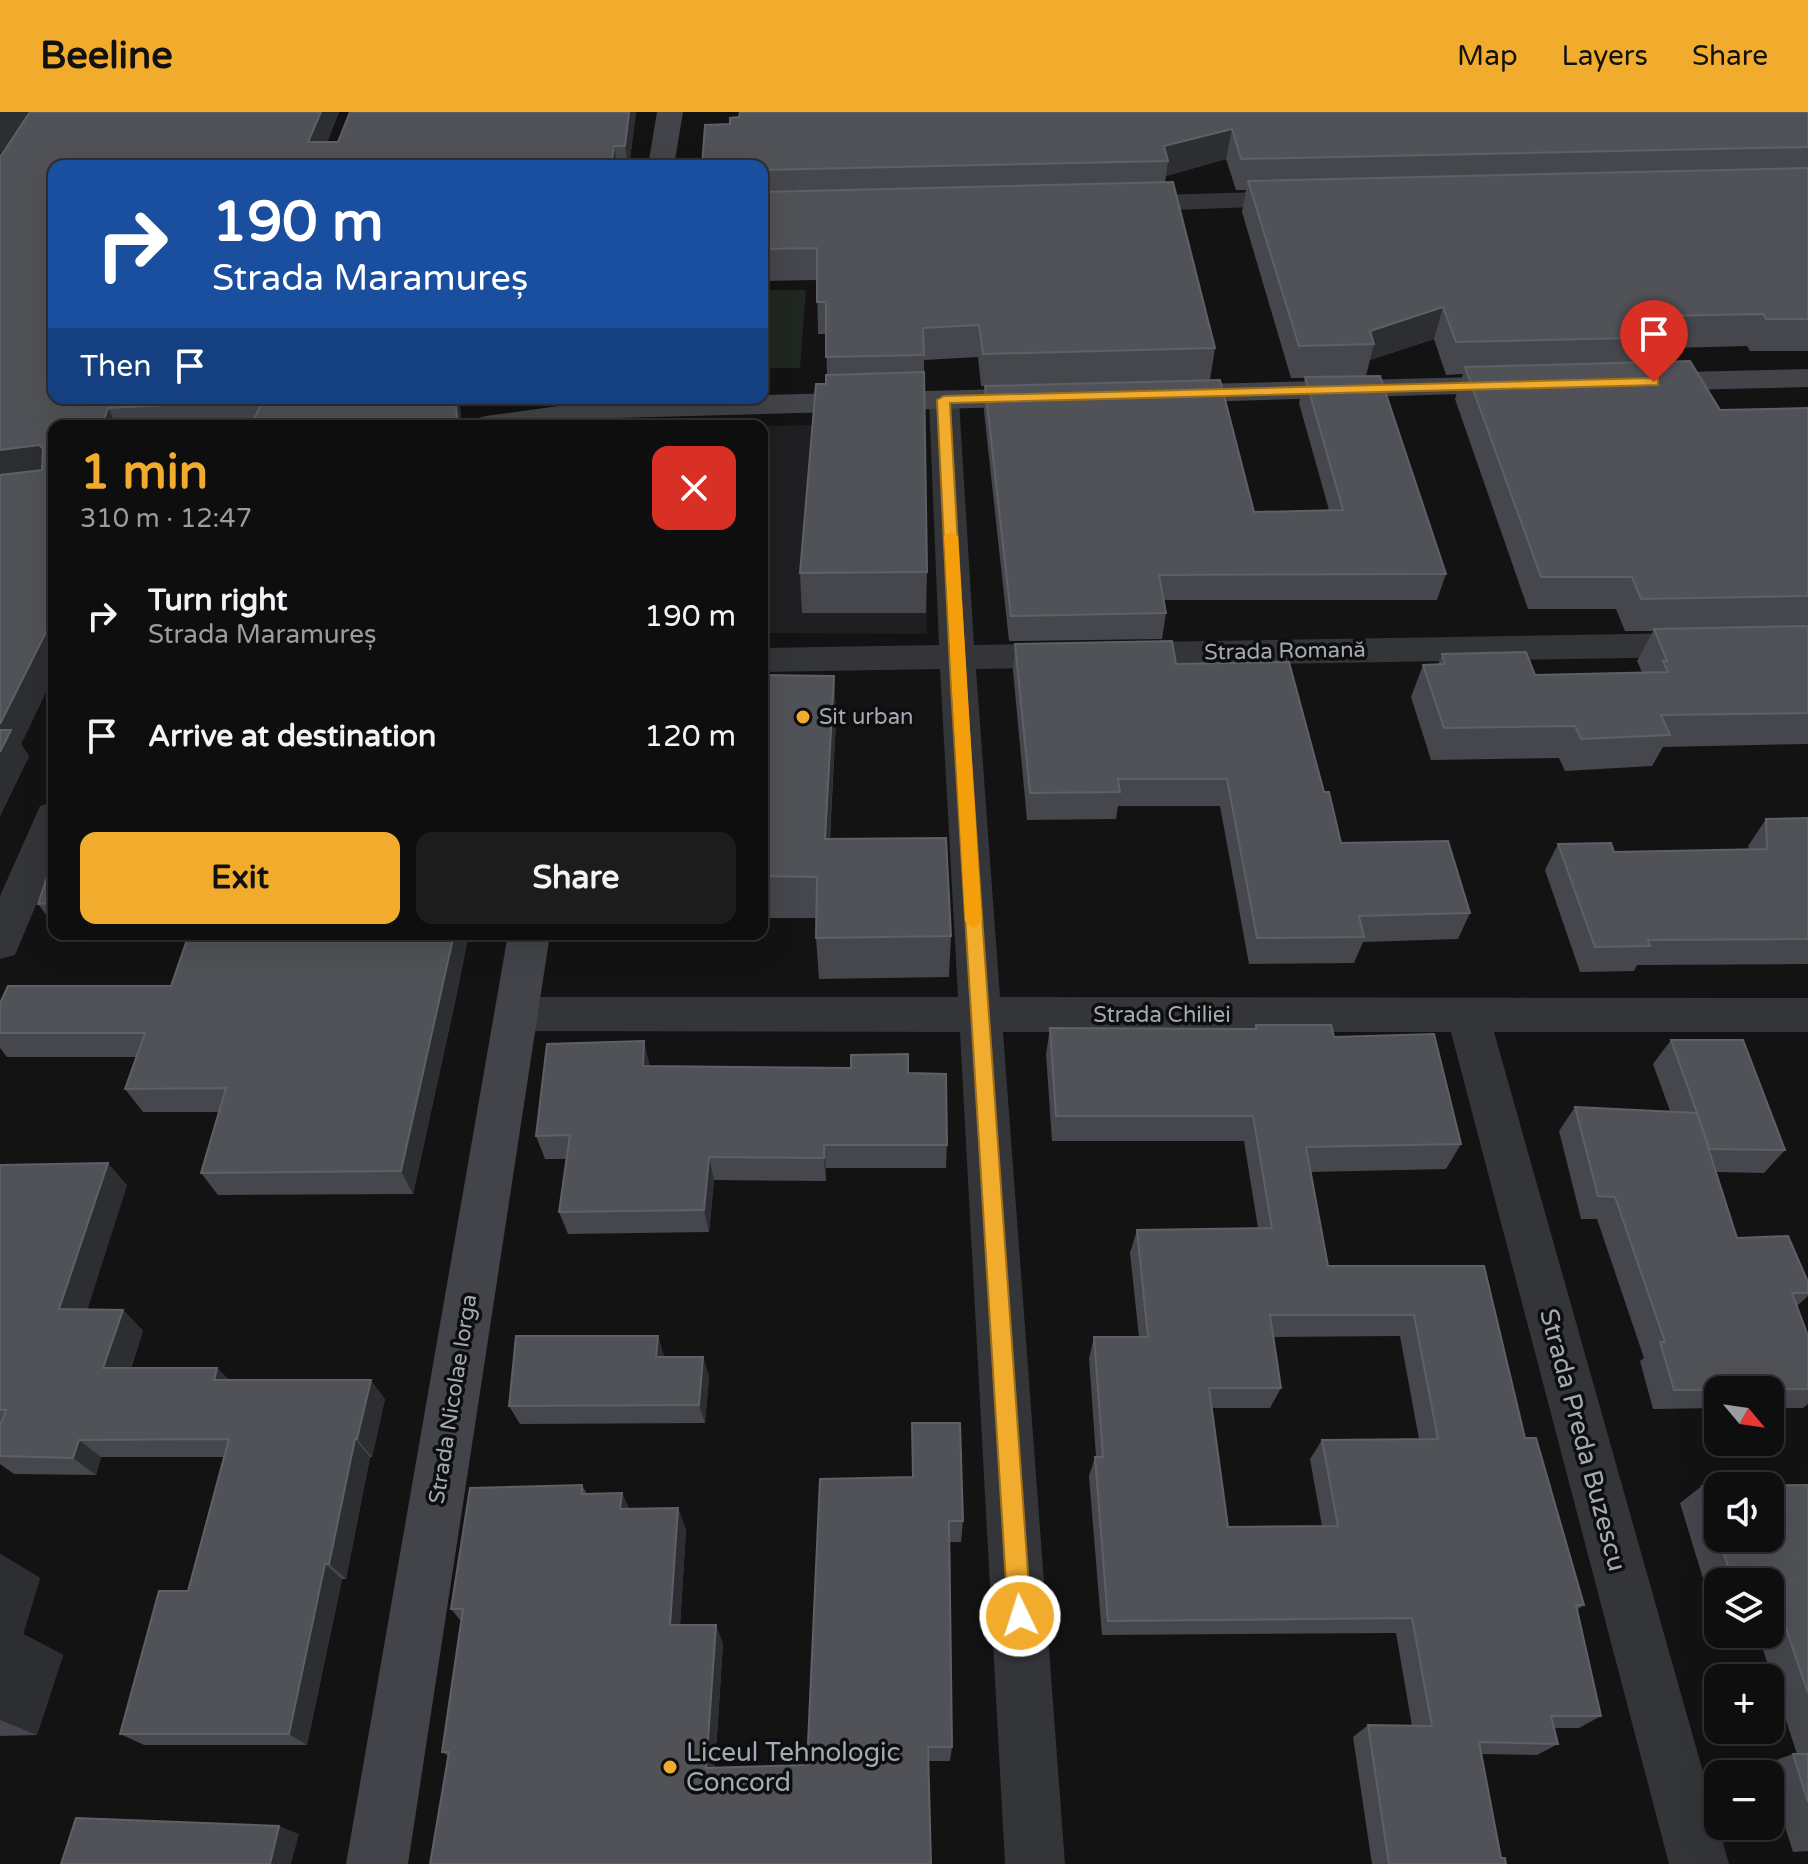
<!DOCTYPE html>
<html lang="en">
<head>
<meta charset="utf-8">
<style>
  body { margin:0; font-family:"Varela Round",sans-serif; background:#1c1c1d; color:#f1f3f6; height:100vh; display:flex; flex-direction:column; font-size:30px; white-space:nowrap }
  * { box-sizing:border-box; margin:0 }
  p { font-size:26px; color:#9b9c9e }
  .icon { flex:none; width:44px; height:44px; fill:none; stroke:currentColor; stroke-width:2; stroke-linecap:round; stroke-linejoin:round }
  .map { position:relative; flex:1; overflow:hidden }
  .drawer { position:absolute; left:48px; top:308px; width:720px; height:520px; display:flex; flex-direction:column; background:#0e0e0f; border-radius:16px; box-shadow:0 8px 32px #0002,0 0 0 2px #2e2e2f }
  .drawer>* { flex:none }
  .guide { position:absolute; left:48px; top:48px; width:720px; height:244px; border-radius:16px; box-shadow:0 8px 32px #0002,0 0 0 2px #2e2e2f; background:#1a4fa0; color:#fff; overflow:hidden }
  .needle { width:52px; rotate:119deg }
  .tools { position:absolute; left:1704px; top:1264px; display:grid; gap:16px }
  .tools a { display:grid; place-items:center; width:80px; height:80px; border-radius:16px; background:#0e0e0f; box-shadow:0 8px 32px #0002,0 0 0 2px #2e2e2f; font-size:40px }
  .pin { position:absolute; display:grid; place-items:center; width:68px; height:68px; color:#fff; margin:-82px -34px; border-radius:50% 50% 50% 0; rotate:-45deg; box-shadow:0 0 8px #0007 }
  .pin .icon { rotate:45deg }
  .me { position:absolute; width:88px; margin:-44px; rotate:356deg; stroke-linejoin:round; filter:drop-shadow(0 0 6px #0008) }
  .turn { display:flex; align-items:center; gap:28px; height:168px; padding:0 32px; font-size:36px }
  .turn .icon { width:104px; height:104px; stroke-width:2.5 }
  .turn b { display:block; font-size:56px; line-height:68px }
  .then { display:flex; align-items:center; height:76px; padding:0 32px; background:#0003; gap:16px; font-size:30px }
  .round { display:grid; place-items:center; flex:none; width:84px; height:84px; border-radius:16px; background:#1c1c1d }
  .headline { display:flex; align-items:center; justify-content:space-between; height:136px; padding:0 32px }
  h1 { font-size:48px; font-weight:800; line-height:60px; color:#f2ac2d }
  .button { display:flex; gap:16px; margin-top:auto; padding:16px 32px }
  .button a { flex:1; height:92px; border-radius:16px; background:#f2ac2d; color:#111; font-size:32px; font-weight:800; line-height:92px; text-align:center }
  .button a+a { background:#1c1c1d; color:#f1f3f6 }
  ul { padding:0; list-style:none }
  li { display:flex; align-items:center; gap:24px; height:120px; padding:0 32px }
  li div { flex:1 }
  li b { display:block; font-size:30px }
  li em { font-style:normal }
  header { display:flex; align-items:center; gap:48px; box-sizing:border-box; height:112px; padding:0 40px; background:#f2ac2d; color:#111 }
  header strong { font-size:38px }
  nav { display:flex; gap:44px; margin-inline-start:auto; font-size:28px }
  .map>svg:first-child { display:block }
  .built { fill:#1f1f21 }
  .green { fill:#1f2720 }
  .lines { fill:none; stroke-linecap:round; stroke-linejoin:round }
  .street { fill:#343539; fill-rule:evenodd }
  .secondary { fill:#424449; fill-rule:evenodd }
  .wall { fill:#46474c; fill-rule:evenodd }
  .shaded-wall { fill:#2d2e31 }
  .building { fill:#505257; stroke:#5d6066; stroke-width:2; fill-rule:evenodd }
  .route { fill:#f2ac2d; stroke:#9d701d; stroke-width:2 }
  .slow { fill:#f59e0b }
  .poi-dot { fill:#f2ac2d; stroke:#0e0e0f; stroke-width:3 }
  .labels { text-anchor:middle; dominant-baseline:central; stroke-width:7; stroke-linejoin:round; paint-order:stroke }
  .street-label { font-size:22px; fill:#a4aab5; stroke:#0e0e0f }
  .poi-label { font-size:22px; fill:#a4aab5; stroke:#0e0e0f; text-anchor:start }
  .near-street-label { font-size:26px; fill:#a4aab5; stroke:#0e0e0f }
  .near-poi-label { font-size:26px; fill:#a4aab5; stroke:#0e0e0f; text-anchor:start }
</style>
</head>
<body>
<header>
<strong>Beeline</strong>
<nav><a>Map</a><a>Layers</a><a>Share</a></nav>
</header>
<div class="map">
<svg width="1808" height="1752" viewBox="0 0 1808 1752">
  <rect width="100%" height="100%" fill="#131314"/>
  <!-- built -->
  <polygon class="built" points="924,311 927,522 762,521 762,314 757,314"/>
  <!-- green -->
  <polygon class="green" points="762,178 806,178 800,256 762,256"/>
  <g class="lines">
    <!-- street -->
    <g class="street">
      <polygon points="1299,79 1308,81 1312,87 1308,93 1121,100 1112,98 1108,92 1112,86 1121,84"/>
      <polygon points="944,279 955,282 959,288 974,533 1808,519 1808,543 976,557 1000,885 1808,886 1808,920 1494,920 1729,1752 1669,1752 1451,920 1003,920 1065,1752 1005,1752 960,920 516,919 501,914 495,902 501,890 516,885 958,885 940,557 762,560 762,536 939,533 929,288 933,282"/>
      <polygon points="54,690 54,750 15,843 0,847 0,784 40,694"/>
    </g>
    <!-- secondary -->
    <g class="secondary">
      <polygon points="657,0 683,0 674,54 648,54"/>
      <polygon points="1808,257 1808,275 1642,279 1631,277 1626,270 1631,263 1642,261"/>
      <polygon points="1518,264 1529,266 1534,273 1529,280 1163,291 1152,289 1147,282 1152,275 1163,273"/>
      <polygon points="1046,276 1057,278 1062,285 1057,292 1046,294 617,306 556,314 470,314 475,307 486,304 617,286 762,286 762,283"/>
      <polygon points="508,822 550,822 408,1752 346,1752"/>
    </g>
  </g>
  <!-- wall -->
  <g class="wall">
    <polygon points="30,0 339,0 327,30 338,30 350,0 636,0 629,54 54,54 215,286 214,288 228,288 229,286 459,286 462,314 54,314 54,563 21,632 29,644 0,704 0,45"/>
    <path d="M1808,0V239H1750L1747,234L1671,236L1664,250L1720,298L1808,296V632L1663,635L1652,654L1565,659L1559,646L1431,648L1411,585L1423,553H1438L1442,542L1535,563L1642,560L1637,549L1653,519H1625L1616,497H1528L1455,287L1463,262L1446,263L1434,227L1370,248L1366,264L1446,462L1437,488H1164L1166,501L1162,527L1009,529L984,299L985,274H981L978,245L924,248L927,460L926,501H802L800,461L827,263L826,222H818L817,168L762,169V54L705,13ZM1226,47L1236,78H1246L1242,100L1291,266H1305L1299,291L1329,398L1254,400L1210,268L1215,236L1165,70L1166,64Z"/>
    <polygon points="1015,532 1176,552 1324,680 1341,731 1470,801 1458,827 1363,830 1354,851 1249,852 1220,694 1118,694 1116,707 1027,708 1013,559"/>
    <polygon points="762,563 834,564 836,607 830,727 951,824 949,865 819,867 816,826 816,806 762,806"/>
    <polygon points="1808,706 1808,852 1637,853 1634,859 1580,860 1545,758 1558,732 1614,740 1749,737 1748,734 1766,707"/>
    <polygon points="54,744 54,813 38,792"/>
    <polygon points="189,822 469,822 455,890 413,1082 218,1083 201,1061 219,1000 143,1000 125,977 136,945 7,945 0,936 0,891 171,874"/>
    <path d="M1256,913L1334,925L1461,1032L1446,1057L1310,1060L1328,1154H1484L1525,1326L1584,1493L1577,1498L1601,1604L1579,1616H1554L1558,1632L1537,1643L1481,1642L1501,1746L1506,1752H1372L1353,1625L1368,1613L1412,1614L1396,1521L1102,1523L1089,1364L1095,1345H1096L1089,1246L1094,1225H1139L1130,1141L1137,1118L1258,1116L1244,1029H1052L1046,942L1050,916L1254,917ZM1400,1224L1419,1327L1322,1328L1310,1347L1322,1414L1228,1415L1212,1296H1270L1281,1276L1273,1225Z"/>
    <polygon points="1671,928 1785,1038 1764,1061 1716,1060 1737,1126 1808,1170 1808,1184 1797,1194 1808,1224 1808,1292 1803,1296 1770,1296 1770,1278 1718,1278 1718,1296 1653,1297 1640,1249 1644,1246 1597,1107 1581,1107 1559,1019 1575,995 1670,999 1653,952"/>
    <polygon points="650,955 908,961 947,1033 946,1056 826,1056 826,1069 714,1068 709,1120 568,1122 559,1100 567,1047 545,1047 536,1024"/>
    <polygon points="0,1053 127,1073 87,1198 123,1198 143,1219 131,1256 217,1256 229,1268 385,1287 372,1345 370,1345 346,1467 342,1467 307,1633 144,1633 120,1622 188,1479 224,1345 101,1345 96,1363 14,1362 0,1352"/>
    <polygon points="658,1224 664,1245 703,1245 709,1265 705,1311 520,1312 509,1294"/>
    <polygon points="912,1311 963,1409 961,1430 950,1430 952,1635 950,1649 928,1649 931,1752 448,1644 442,1640 461,1509 451,1497 582,1373 587,1382 622,1381 629,1397 678,1396 686,1418 680,1513 723,1531 715,1655 807,1653 912,1365"/>
    <path d="M1808,1373V1739L1793,1740L1770,1667V1662H1768L1765,1652L1793,1642H1797L1758,1522H1770V1470H1718V1496H1712L1680,1391L1702,1374ZM1718,1374L1770,1426H1718Z"/>
    <polygon points="0,1442 40,1466 23,1522 63,1543 37,1623 0,1624"/>
  </g>
  <!-- shaded-wall -->
  <g class="shaded-wall">
    <polygon points="0,0 30,0 0,42"/>
    <polygon points="321,0 339,0 317,54 308,30"/>
    <polygon points="629,0 636,0 629,54 628,54 625,34"/>
    <polygon points="1232,17 1226,47 1166,64 1168,49 1164,34"/>
    <polygon points="614,34 617,54 611,54"/>
    <polygon points="1443,195 1434,227 1370,248 1374,232 1370,219"/>
    <polygon points="194,286 215,286 213,291 193,289"/>
    <polygon points="455,286 459,286 462,314 458,314"/>
    <polygon points="108,296 117,314 102,314"/>
    <polygon points="39,333 54,360 0,367 0,338"/>
    <polygon points="47,518 54,530 54,563 21,632 29,644 0,704 0,612"/>
    <polygon points="834,564 836,607 827,769 825,727"/>
    <polygon points="454,822 469,822 455,890 413,1082 401,1059"/>
    <polygon points="644,929 650,954 649,978 643,954"/>
    <polygon points="824,1033 826,1056 826,1069 824,1046"/>
    <polygon points="709,1045 714,1068 709,1120 704,1098"/>
    <polygon points="108,1051 127,1073 81,1217 59,1197"/>
    <polygon points="123,1198 143,1219 124,1275 103,1256"/>
    <polygon points="658,1224 664,1244 663,1264 656,1245"/>
    <polygon points="703,1245 709,1265 705,1311 699,1293"/>
    <polygon points="217,1256 235,1275 214,1268"/>
    <polygon points="371,1268 385,1287 372,1345 357,1327"/>
    <polygon points="355,1327 370,1345 346,1467 329,1452"/>
    <polygon points="79,1328 101,1345 96,1363 73,1346"/>
    <polygon points="622,1381 632,1403 620,1397"/>
    <polygon points="678,1396 686,1418 679,1531 670,1513"/>
    <polygon points="0,1442 40,1466 23,1522 63,1543 37,1623 0,1608"/>
    <polygon points="325,1452 342,1467 307,1633 289,1622"/>
    <polygon points="716,1513 723,1531 714,1669 706,1656"/>
    <polygon points="279,1714 299,1722 291,1752 270,1752"/>
  </g>
  <!-- building -->
  <g class="building">
    <polygon points="30,0 321,0 308,30 338,30 350,0 629,0 625,34 614,34 611,54 54,54 54,286 194,286 193,289 228,288 229,286 455,286 458,314 251,314 263,288 108,296 102,314 54,314 54,513 52,517 47,518 0,612 0,363 42,358 43,336 39,333 0,338 0,45"/>
    <polygon points="740,0 1808,0 1808,35 1241,47 1232,17 1164,34 1168,49 762,58 762,54 702,54 705,13 730,12 730,6 739,5"/>
    <polygon points="1808,56 1808,207 1766,207 1763,202 1662,204 1675,225 1456,230 1443,195 1370,219 1374,232 1299,234 1248,69"/>
    <polygon points="1173,70 1215,236 983,242 979,213 923,216 924,243 826,245 826,190 817,190 817,136 762,137 762,80"/>
    <polygon points="1690,249 1720,298 1808,296 1808,484 1641,487 1632,465 1541,465 1465,255"/>
    <polygon points="924,260 927,460 800,461 816,272 826,272 826,263"/>
    <polygon points="1380,264 1446,462 1159,463 1166,501 1011,504 985,274 1220,268 1254,400 1343,398 1305,265"/>
    <polygon points="1808,514 1808,601 1661,603 1670,623 1581,627 1575,614 1444,616 1423,553 1445,552 1442,542 1526,540 1535,563 1668,560 1663,549 1667,549 1654,517"/>
    <polygon points="1172,529 1176,552 1289,550 1324,680 1329,680 1341,731 1448,729 1470,801 1359,804 1364,825 1257,826 1227,667 1118,667 1120,680 1030,681 1015,532"/>
    <polygon points="762,563 834,564 825,727 946,726 951,824 816,826 817,765 762,764"/>
    <polygon points="0,618 11,618 0,640"/>
    <polygon points="1808,706 1808,827 1648,828 1650,834 1595,835 1558,732 1611,731 1614,740 1767,737 1766,707"/>
    <polygon points="54,744 54,791 38,792"/>
    <polygon points="189,822 454,822 401,1059 201,1061 226,976 125,977 145,921 0,921 0,891 8,874 171,874"/>
    <path d="M1256,913H1331L1334,925L1434,922L1461,1032L1306,1035L1328,1154H1484L1525,1326H1536L1584,1493H1576L1601,1604H1551L1558,1632L1479,1630L1501,1746H1505L1506,1752H1389L1368,1613L1432,1614L1412,1506L1108,1509L1095,1345H1103L1094,1225H1148L1137,1118L1272,1116L1253,1004H1056L1050,916L1256,917ZM1270,1203H1414L1438,1327L1322,1328L1338,1414L1228,1415L1209,1276H1281Z"/>
    <polygon points="1671,928 1743,928 1785,1038 1710,1037"/>
    <polygon points="644,929 643,954 851,956 851,943 908,942 908,961 946,962 947,1033 824,1033 824,1046 709,1045 704,1098 559,1100 570,1023 536,1024 547,932"/>
    <polygon points="1575,995 1697,1001 1737,1126 1788,1124 1808,1170 1808,1181 1792,1181 1808,1224 1808,1277 1674,1278 1660,1230 1665,1230 1615,1085 1598,1084"/>
    <polygon points="108,1051 59,1197 123,1198 103,1256 217,1256 214,1268 371,1268 357,1327 355,1327 329,1452 325,1452 289,1622 120,1622 159,1479 188,1479 229,1327 79,1328 73,1346 0,1344 0,1314 6,1298 0,1298 0,1053"/>
    <polygon points="516,1224 658,1224 656,1245 703,1245 699,1293 509,1294"/>
    <polygon points="912,1311 960,1311 963,1409 949,1409 952,1635 928,1635 931,1752 430,1752 449,1640 442,1640 463,1497 451,1497 470,1376 582,1373 582,1382 622,1381 620,1397 678,1396 670,1513 716,1513 706,1656 807,1653 820,1367 913,1365"/>
    <polygon points="1808,1373 1808,1581 1774,1481 1770,1481 1770,1470 1733,1470 1719,1426 1770,1426 1770,1374 1718,1374 1718,1424 1702,1374"/>
    <polygon points="1793,1642 1808,1642 1808,1690"/>
    <polygon points="76,1706 279,1714 270,1752 61,1752"/>
  </g>
  <!-- route -->
  <polygon class="route" points="1654,266 1658,267 1658,273 950,291 966,575 1031,1504 1028,1512 1020,1516 1011,1512 1008,1504 951,575 937,288 944,284"/>
  <!-- slow -->
  <polygon class="slow" points="951,420 958,424 982,809 974,816 965,809 944,424"/>
  <!-- markers -->
  <g class="poi-dot">
    <circle cx="803" cy="605" r="8"/>
    <circle cx="670" cy="1655" r="8"/>
  </g>
  <g class="labels">
    <!-- street labels -->
    <g class="street-label">
      <text transform="translate(1285 539) rotate(-1)">Strada Romană</text>
      <text x="1162" y="903">Strada Chiliei</text>
      <text transform="translate(453 1287) rotate(-81)">Strada Nicolae Iorga</text>
    </g>
    <!-- poi labels -->
    <g class="poi-label">
      <text x="819" y="605">Sit urban</text>
    </g>
    <!-- near-street labels -->
    <g class="near-street-label">
      <text transform="translate(1583 1328) rotate(75)">Strada Preda Buzescu</text>
    </g>
    <!-- near-poi labels -->
    <g class="near-poi-label">
      <text x="686" y="1640">Liceul Tehnologic<tspan x="686" dy="30">Concord</tspan></text>
    </g>
  </g>
</svg>
<div class="tools">
<a><svg class="needle" viewBox="-14 -14 28 28"><path d="M0-13l5 13h-10z" fill="#e53935"/><path d="M0 13l5-13h-10z" fill="#9b9c9e"/></svg></a>
<a><svg class="icon" aria-label="sound" viewBox="0 0 24 24"><path d="M4 9h4l5-4v14l-5-4H4zM17 9q2 3 0 6"/></svg></a>
<a><svg class="icon" aria-label="layers" viewBox="0 0 24 24"><path d="M12 4l9 5-9 5-9-5zM3 14l9 5 9-5"/></svg></a>
<a>+</a>
<a>−</a>
</div>
<div class="pin" style="left:1654px;top:270px;background:#d93025"><svg class="icon" aria-label="arrive" viewBox="0 0 24 24"><path d="M6 21V4h12l-3 4 3 4H6"/></svg></div>
<svg class="me" style="left:1020px;top:1504px" viewBox="-20 -20 40 40"><circle r="17" fill="#f2ac2d" stroke="#fff" stroke-width="3"/><path d="M0-11L8 9 0 5-8 9z" fill="#fff"/></svg>
<div class="guide">
<div class="turn"><svg class="icon" aria-label="right" viewBox="0 0 24 24"><path d="M7 20v-9h11M14 6l5 5-5 5"/></svg><div><b>190 m</b>Strada Maramureș</div></div>
<div class="then">Then<svg class="icon" aria-label="arrive" viewBox="0 0 24 24"><path d="M6 21V4h12l-3 4 3 4H6"/></svg></div>
</div>
<section class="drawer">
<div class="headline"><div><h1>1 min</h1><p>310 m · 12:47</p></div><a class="round" style="background:#d93025;color:#fff"><svg class="icon" aria-label="close" viewBox="0 0 24 24"><path d="M6 6l12 12M18 6L6 18"/></svg></a></div>
<ul>
<li><svg class="icon" aria-label="right" viewBox="0 0 24 24"><path d="M7 20v-9h11M14 6l5 5-5 5"/></svg><div><b>Turn right</b><p>Strada Maramureș</p></div><em>190 m</em></li>
<li><svg class="icon" aria-label="arrive" viewBox="0 0 24 24"><path d="M6 21V4h12l-3 4 3 4H6"/></svg><div><b>Arrive at destination</b></div><em>120 m</em></li>
</ul>
<div class="button"><a>Exit</a><a>Share</a></div>
</section>
</div>
</body>
</html>
